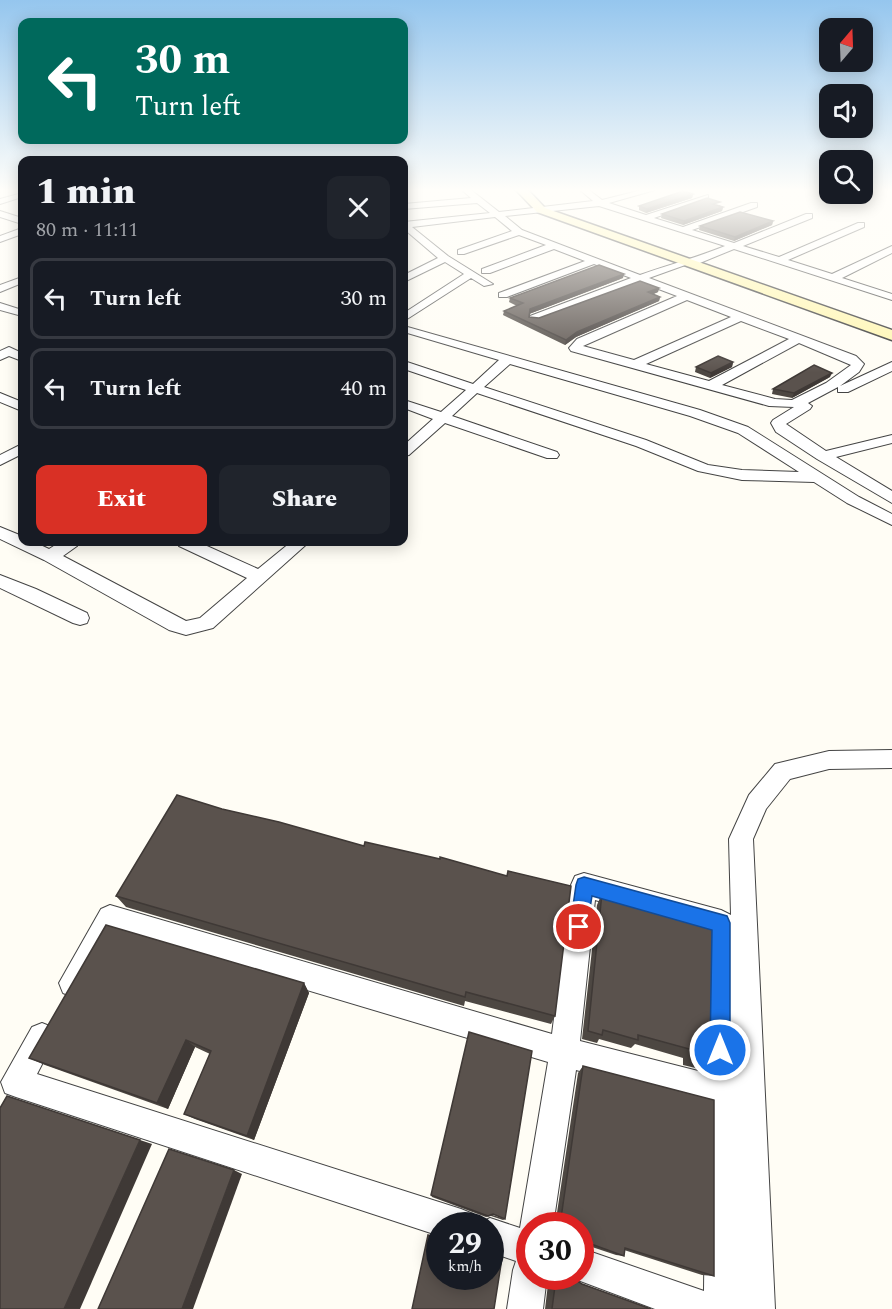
<!DOCTYPE html>
<html lang="en">
<head>
<meta charset="utf-8">
<style>
  body { margin:0; font-family:Spectral,serif; background:#20242c; color:#f1f3f6; height:100vh; display:flex; flex-direction:column; font-size:22px; white-space:nowrap }
  * { box-sizing:border-box; margin:0 }
  p { font-size:20px; color:#9ea1a6 }
  .icon { flex:none; width:33px; height:33px; fill:none; stroke:currentColor; stroke-width:2; stroke-linecap:round; stroke-linejoin:round }
  .map { position:relative; flex:1; overflow:hidden }
  .details { position:absolute; left:18px; top:156px; width:390px; height:390px; display:flex; flex-direction:column; background:#171b24; border-radius:12px; box-shadow:0 3px 15px #0003 }
  .details>* { flex:none }
  .top-card { position:absolute; left:18px; top:18px; width:390px; height:126px; border-radius:12px; box-shadow:0 3px 15px #0003; background:#00695c; color:#fff; overflow:hidden }
  .needle { width:39px; rotate:19deg }
  .buttons { position:absolute; left:819px; top:18px; display:grid; gap:12px }
  .buttons a { display:grid; place-items:center; width:54px; height:54px; border-radius:12px; background:#171b24; box-shadow:0 3px 15px #0003; font-size:30px }
  .speed { position:absolute; left:426px; top:1212px; display:flex; gap:12px; font-size:30px; font-weight:700; text-align:center }
  .speed>* { display:grid; place-content:center; width:78px; height:78px; border-radius:50%; background:#171b24; box-shadow:0 3px 15px #0003; line-height:1 }
  .speed small { font-size:15px; font-weight:400 }
  .speed .limit { border:9px solid #d22; background:#fff; color:#111 }
  .pin { position:absolute; display:grid; place-items:center; width:51px; height:51px; color:#fff; margin:-26px; border:3px solid #fff; border-radius:50%; box-shadow:0 2px 6px #0007 }
  .me { position:absolute; width:66px; margin:-33px; rotate:0deg; stroke-linejoin:round; filter:drop-shadow(0 0 4px #0008) }
  .turn { display:flex; align-items:center; gap:21px; height:126px; padding:0 18px; font-size:27px }
  .turn .icon { width:78px; height:78px; stroke-width:2.5 }
  .turn b { display:block; font-size:42px; line-height:51px }
  .round { display:grid; place-items:center; flex:none; width:63px; height:63px; border-radius:12px; background:#20242c }
  .headline { display:flex; align-items:center; justify-content:space-between; height:102px; padding:0 18px }
  h1 { font-size:36px; font-weight:800; line-height:45px }
  .primary-button { display:flex; gap:12px; margin-top:auto; padding:12px 18px }
  .primary-button a { flex:1; height:69px; border-radius:12px; background:#d93025; color:#fff; font-size:24px; font-weight:800; line-height:69px; text-align:center }
  .primary-button a+a { background:#20242c; color:#f1f3f6 }
  ul { padding:0; list-style:none }
  li { display:flex; align-items:center; gap:18px; height:81px; margin:0 12px 9px; padding:0 6px; border:3px solid #363941; border-radius:12px }
  li div { flex:1 }
  li b { display:block; font-size:22px }
  li em { font-style:normal }
  .map>svg:first-child { display:block }
  .lines { fill:none; stroke-linecap:round; stroke-linejoin:round }
  .street-casing { stroke:#444; stroke-width:2 }
  .secondary-casing { stroke:#333; stroke-width:3 }
  .street { fill:#fff; fill-rule:evenodd }
  .secondary { fill:#fff6b0; fill-rule:evenodd }
  .wall { fill:#4d4742 }
  .shaded-wall { fill:#3f3936 }
  .building { fill:#5a524d; stroke:#3f3936; stroke-width:1.5 }
  .route { fill:#1a73e8; stroke:#114b97; stroke-width:1.5 }
</style>
</head>
<body>
<div class="map">
<svg width="892" height="1309" viewBox="0 0 892 1309">
  <rect width="100%" height="100%" fill="#fffdf5"/>
  <g class="lines">
    <defs>
      <g id="street">
        <path d="M462,190H471L499,212L593,201L580,190H589L602,200L642,190H655L609,203L646,215L708,195V199L654,218L683,227L751,203H757V207L692,230L734,243L806,214H812V218L743,246L779,257L858,223H864V227L788,260L832,274L892,246V253L842,278L892,294V300L734,249L695,265L688,264L649,278L856,356L864,364L859,372L840,386L892,362V371L848,392H838V387L808,403L812,406L810,409L786,424L826,451L892,435V443L836,457L892,491V503L817,459L776,432L771,423L773,420L794,407L769,406L571,351L569,348L577,339L677,296L640,282L538,320H530V316L631,278L594,264L507,297H499V293L585,261L554,249L490,273H482V269L546,245L519,235L464,254H458V250L512,231L495,217L412,227L448,256L493,284L484,286L471,278L404,321V313L464,274L445,262L404,282V275L438,258L404,229V222L490,213L477,203L404,209V204L471,198ZM599,206L725,246C696,258 670,264 640,275L522,230L505,216ZM687,300L731,317L634,360L583,346ZM741,321L789,339L709,381L646,364ZM799,343L851,365L826,383L792,400L775,399L722,385Z"/>
        <polygon points="22,193 22,197 0,204 0,199"/>
        <polygon points="0,211 22,218 22,224 0,217"/>
        <polygon points="22,228 22,234 0,242 0,236"/>
        <polygon points="22,277 22,283 0,292 0,285"/>
        <polygon points="0,303 22,310 22,316 0,310"/>
        <path d="M404,326L700,410L748,427L859,497L892,514V525L847,503L814,482L742,480L698,471L636,446L477,393L452,416L557,452L559,455L557,458H547L445,423L409,455L404,456V445L433,419L404,408V400L441,412L466,390L404,369V361L473,384L499,360L404,332ZM510,364L690,416L738,433L799,472L742,470L708,465L646,440L484,387Z"/>
        <polygon points="9,347 22,353 22,361 9,356 0,360 0,351"/>
        <polygon points="0,393 22,402 22,411 0,402"/>
        <polygon points="22,444 22,454 0,465 0,455"/>
        <polygon points="0,527 22,536 22,542 34,542 49,549 60,542 79,542 77,546 63,556 186,621 200,618 247,578 179,546 177,542 198,542 258,569 291,542 309,542 213,628 186,635 169,630 44,560 0,539"/>
        <polygon points="0,575 36,589 87,613 89,618 87,623 80,625 73,623 0,588"/>
        <path d="M892,750V768L829,769L790,779L766,809L753,839L775,1309H655L567,1276H580V1248L704,1291L706,1104L576,1070L553,1226H530V1276H547L543,1309H507L513,1270L516,1261L490,1252V1226H440V1236L16,1097L5,1093L1,1082L32,1027L42,1023L52,1027L56,1037L37,1074L461,1209L473,1214L477,1225L490,1218L520,1228L548,1062L116,933L83,993L73,997L63,993L59,983L101,909L110,905L552,1034L571,885L575,876L584,873L721,910L731,915L729,839L749,795L775,764L829,751ZM595,900L708,932L706,1073L580,1041Z"/>
      </g>
      <polygon id="secondary" points="516,190 528,190 545,208 892,330 892,340 537,212"/>
    </defs>
    <!-- street casing -->
    <use href="#street" class="street-casing"/>
    <!-- secondary casing -->
    <use href="#secondary" class="secondary-casing"/>
    <!-- street -->
    <use href="#street" class="street"/>
    <!-- secondary -->
    <use href="#secondary" class="secondary"/>
  </g>
  <!-- wall -->
  <g class="wall">
    <polygon points="693,194 692,198 646,213 639,210 639,206"/>
    <polygon points="719,205 723,207 722,211 683,225 661,218 662,214"/>
    <polygon points="773,221 772,225 734,241 699,230 700,226"/>
    <polygon points="623,278 529,314 529,317 539,318 659,288 658,292 653,294 660,297 659,301 576,337 565,345 503,315 504,311 517,306 509,302 510,298"/>
    <polygon points="733,362 732,367 710,378 695,372 696,367"/>
    <polygon points="830,377 792,398 772,394 773,389"/>
    <polygon points="222,809 364,846 555,1016 551,1024 465,1001 464,1006 126,907 116,896"/>
    <polygon points="602,893 661,910 662,908 714,1063 704,1070 683,1065 683,1058 635,1044 631,1048 599,1039 597,1043 582,1039 597,905"/>
    <polygon points="304,983 309,993 254,1140 195,1119 184,1114 210,1054 195,1047 168,1109 45,1065 29,1058"/>
    <polygon points="583,1066 714,1276 702,1275 624,1250 624,1256 616,1255 580,1243 580,1226 555,1226 578,1073"/>
    <polygon points="431,1195 505,1219 503,1220 491,1216 486,1217 432,1197"/>
    <polygon points="549,1276 570,1276 582,1284 651,1309 545,1309"/>
  </g>
  <!-- shaded-wall -->
  <g class="shaded-wall">
    <polygon points="693,194 692,198 646,213 647,209"/>
    <polygon points="723,207 722,211 683,225 684,221"/>
    <polygon points="773,221 772,225 734,241 735,237"/>
    <polygon points="624,274 623,278 529,314 530,309"/>
    <polygon points="659,288 658,292 647,297 648,292"/>
    <polygon points="660,297 659,301 576,337 565,345 566,340 577,332"/>
    <polygon points="733,362 732,367 710,378 711,373"/>
    <polygon points="832,373 830,377 792,398 794,393"/>
    <polygon points="304,983 309,993 254,1140 247,1136"/>
    <polygon points="186,1040 195,1047 168,1109 157,1103"/>
    <polygon points="140,1140 152,1144 80,1309 64,1309"/>
    <polygon points="234,1170 242,1174 193,1309 182,1309"/>
  </g>
  <!-- building -->
  <g class="building">
    <polygon points="683,191 693,194 647,209 639,206"/>
    <polygon points="707,198 720,202 713,204 723,207 684,221 662,214"/>
    <polygon points="740,212 773,221 735,237 700,226"/>
    <polygon points="599,265 624,274 530,309 529,317 539,318 640,281 659,288 648,292 660,297 577,332 566,340 504,311 523,303 510,298"/>
    <polygon points="718,356 733,362 711,373 696,367"/>
    <polygon points="814,365 832,373 794,393 773,389"/>
    <polygon points="177,795 222,809 279,822 364,846 365,842 440,859 440,857 507,876 508,871 571,886 555,1016 466,992 465,997 116,896"/>
    <polygon points="602,893 662,910 662,908 715,923 714,1063 692,1058 693,1050 638,1035 638,1040 603,1030 602,1035 588,1031"/>
    <polygon points="106,925 304,983 247,1136 184,1114 211,1051 186,1040 157,1103 29,1058"/>
    <polygon points="469,1032 532,1051 505,1219 493,1214 488,1216 431,1195"/>
    <polygon points="583,1066 714,1100 714,1276 625,1248 624,1256 580,1240 580,1226 559,1226 560,1225"/>
    <polygon points="7,1096 140,1140 64,1309 0,1309 0,1108"/>
    <polygon points="169,1149 234,1170 182,1309 98,1309"/>
    <polygon points="428,1235 440,1239 440,1276 490,1276 490,1255 502,1258 494,1309 412,1309"/>
    <polygon points="554,1276 570,1276 582,1284 651,1309 552,1309 556,1278"/>
  </g>
  <!-- sky -->
  <linearGradient id="sky" x2="0" y2="1"><stop stop-color="#95c6ee"/><stop offset="0.51" stop-color="#fffefa"/><stop offset="1" stop-color="#fffefa" stop-opacity="0"/></linearGradient>
  <rect width="892" height="373" fill="url(#sky)"/>
  <!-- route -->
  <polygon class="route" points="584,877 727,916 730,923 730,1050 727,1057 720,1060 713,1057 710,1050 712,930 592,896 586,933 579,936 573,933 570,927 576,885 578,879"/>
</svg>
<div class="buttons">
<a><svg class="needle" viewBox="-14 -14 28 28"><path d="M0-13l5 13h-10z" fill="#e53935"/><path d="M0 13l5-13h-10z" fill="#9ea1a6"/></svg></a>
<a><svg class="icon" aria-label="sound" viewBox="0 0 24 24"><path d="M4 9h4l5-4v14l-5-4H4zM17 9q2 3 0 6"/></svg></a>
<a><svg class="icon" aria-label="search" viewBox="0 0 24 24"><circle cx="10" cy="10" r="6"/><path d="M15 15l6 6"/></svg></a>
</div>
<div class="speed"><div>29<small>km/h</small></div><div class="limit">30</div></div>
<div class="pin" style="left:579px;top:927px;background:#d93025"><svg class="icon" aria-label="arrive" viewBox="0 0 24 24"><path d="M6 21V4h12l-3 4 3 4H6"/></svg></div>
<svg class="me" style="left:720px;top:1050px" viewBox="-20 -20 40 40"><circle r="17" fill="#1a73e8" stroke="#fff" stroke-width="3"/><path d="M0-11L8 9 0 5-8 9z" fill="#fff"/></svg>
<div class="top-card">
<div class="turn"><svg class="icon" aria-label="left" viewBox="0 0 24 24"><path d="M17 20v-9H6M10 6l-5 5 5 5"/></svg><div><b>30 m</b>Turn left</div></div>
</div>
<section class="details">
<div class="headline"><div><h1>1 min</h1><p>80 m · 11:11</p></div><a class="round"><svg class="icon" aria-label="close" viewBox="0 0 24 24"><path d="M6 6l12 12M18 6L6 18"/></svg></a></div>
<ul>
<li><svg class="icon" aria-label="left" viewBox="0 0 24 24"><path d="M17 20v-9H6M10 6l-5 5 5 5"/></svg><div><b>Turn left</b></div><em>30 m</em></li>
<li><svg class="icon" aria-label="left" viewBox="0 0 24 24"><path d="M17 20v-9H6M10 6l-5 5 5 5"/></svg><div><b>Turn left</b></div><em>40 m</em></li>
</ul>
<div class="primary-button"><a>Exit</a><a>Share</a></div>
</section>
</div>
</body>
</html>
